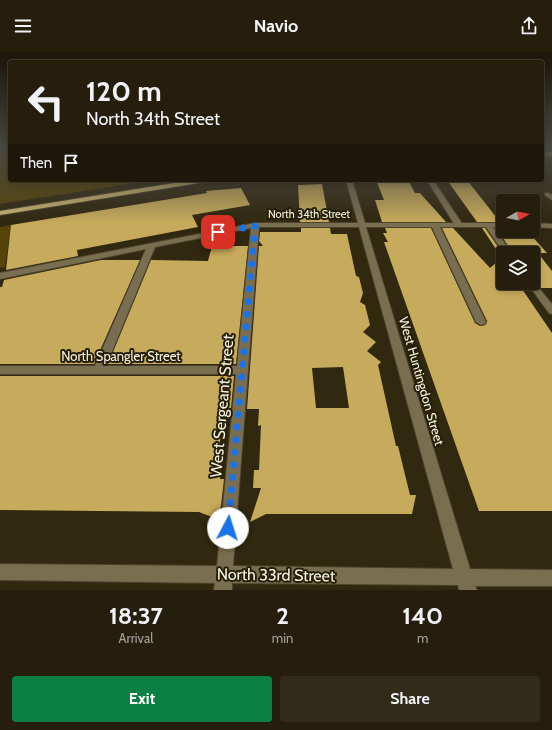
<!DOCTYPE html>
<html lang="en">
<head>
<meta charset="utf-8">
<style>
  body { margin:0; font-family:Cabin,sans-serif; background:#312b1a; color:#f1f3f6; height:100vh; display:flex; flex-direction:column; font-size:15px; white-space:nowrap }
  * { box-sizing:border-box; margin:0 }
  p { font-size:13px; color:#a3a29d }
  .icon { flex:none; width:22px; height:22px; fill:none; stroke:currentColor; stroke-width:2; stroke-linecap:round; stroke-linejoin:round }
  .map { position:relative; height:538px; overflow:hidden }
  .sheet { display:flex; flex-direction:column; background:#251e0c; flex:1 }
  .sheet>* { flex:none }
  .guide { position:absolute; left:8px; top:8px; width:536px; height:122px; border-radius:4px; box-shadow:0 2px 6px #0003,0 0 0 1px #423c2d; background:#251e0c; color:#f1f3f6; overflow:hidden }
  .needle { width:26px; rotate:81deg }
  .buttons { position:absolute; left:496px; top:142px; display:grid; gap:8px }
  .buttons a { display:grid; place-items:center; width:44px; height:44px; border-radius:4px; background:#251e0c; box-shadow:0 2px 6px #0003,0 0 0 1px #423c2d; font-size:20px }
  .pin { position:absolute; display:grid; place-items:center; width:34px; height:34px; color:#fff; margin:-17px; border-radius:8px; box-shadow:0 2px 6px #0006 }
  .me { position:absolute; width:44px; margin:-22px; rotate:5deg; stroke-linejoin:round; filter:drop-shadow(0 0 3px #0008) }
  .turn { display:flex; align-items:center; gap:14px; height:84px; padding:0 12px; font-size:18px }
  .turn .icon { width:52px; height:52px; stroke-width:2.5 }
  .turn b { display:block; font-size:28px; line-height:34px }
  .then { display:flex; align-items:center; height:38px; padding:0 12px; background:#0003; gap:8px; font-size:15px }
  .eta { display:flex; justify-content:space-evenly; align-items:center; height:68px; text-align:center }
  .eta b { font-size:24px; font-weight:800; line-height:28px }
  .cta { display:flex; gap:8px; margin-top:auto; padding:8px 12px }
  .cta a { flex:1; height:46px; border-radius:4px; background:#0b8043; color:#fff; font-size:16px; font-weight:800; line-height:46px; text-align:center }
  .cta a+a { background:#312b1a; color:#f1f3f6 }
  header { display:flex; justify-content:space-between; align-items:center; height:52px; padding:0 12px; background:#251e0c; font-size:18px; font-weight:800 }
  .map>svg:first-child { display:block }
  .green { fill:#554308 }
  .building { fill:#c7ab5c; fill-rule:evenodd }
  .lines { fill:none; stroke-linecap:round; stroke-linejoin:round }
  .service-casing { stroke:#4d442e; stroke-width:2 }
  .minor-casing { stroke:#4d442e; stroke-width:2 }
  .primary-casing { stroke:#4d442e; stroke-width:2 }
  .service { fill:#7a6e50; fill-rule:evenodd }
  .minor { fill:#7a6e50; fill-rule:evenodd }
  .primary { fill:#cbb372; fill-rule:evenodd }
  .route { stroke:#1a73e8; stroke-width:7; stroke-dasharray:0 12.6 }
  .labels { text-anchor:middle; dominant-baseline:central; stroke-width:4; stroke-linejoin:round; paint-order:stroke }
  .far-street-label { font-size:11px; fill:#f8f3e4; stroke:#271f06 }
  .street-label { font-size:13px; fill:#f8f3e4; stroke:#271f06 }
  .near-street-label { font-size:16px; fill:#f8f3e4; stroke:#271f06 }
</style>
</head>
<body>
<header><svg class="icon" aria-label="menu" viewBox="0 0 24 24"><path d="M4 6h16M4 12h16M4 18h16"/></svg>Navio<svg class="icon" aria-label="share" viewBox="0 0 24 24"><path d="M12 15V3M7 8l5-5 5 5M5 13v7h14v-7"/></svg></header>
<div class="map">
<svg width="552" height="538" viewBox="0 0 552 538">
  <rect width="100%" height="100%" fill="#312810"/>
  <!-- green -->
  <g class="green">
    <polygon points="0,96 10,96 10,128 154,128 0,152"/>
    <polygon points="11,173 5,215 0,216 0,175"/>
  </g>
  <!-- building -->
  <g class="building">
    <polygon points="376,128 408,128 415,141 420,141 446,170 382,170 375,148 384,148"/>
    <polygon points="447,128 467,128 500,170 477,170"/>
    <polygon points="322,132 329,170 300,170 298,133"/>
    <polygon points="241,136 250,153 192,163 198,175 77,198 78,204 6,218 11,173 207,141 206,139"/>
    <path d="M301,176H330L331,182H347L356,224L359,225L363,241L360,250L365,253L370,273L363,280L376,290L367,299L381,310L378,313L396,394H398L410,443H416L412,462H266L250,470L261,436H253L254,418H259L261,373L258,374L259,357H247L259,194H263L259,189L260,180H301ZM343,315L349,356H316L312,316Z"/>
    <polygon points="385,176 431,176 475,271 480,274 485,273 487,269 442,176 453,176 490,216 502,206 482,176 485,176 503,202 503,231 526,231 529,237 522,237 552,281 552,459 479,459 384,190 388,190 383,181 387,181"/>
    <polygon points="496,176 503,176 503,179 507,179 509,181 530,182 547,201 538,201 552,219 552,236 541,236 533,228 533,201 513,201"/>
    <polygon points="212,194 248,194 236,312 108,312 151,208 208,209"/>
    <polygon points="101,208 140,208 94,312 0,312 0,235 2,235 4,228"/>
    <polygon points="0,324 234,324 231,356 228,356 219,393 223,393 220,427 224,427 221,454 217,467 199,460 0,458"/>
  </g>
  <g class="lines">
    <defs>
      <g id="service">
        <polygon points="427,128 433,128 463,173 462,175 456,175"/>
        <polygon points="545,141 549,141 552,143 552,148 545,143"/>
        <polygon points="432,171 438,171 439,173 486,270 485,272 481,273 476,270 431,173"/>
      </g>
      <g id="minor">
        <path d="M346,128H352L365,171H503V175H493L512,201H504L486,175H366L470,517L552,518V534H475L477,538H459L458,533L232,531V538H214L215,531L0,528V512L217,514L236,322H0V314H95L146,197L0,227V221L255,171H358ZM259,175H359L453,517L233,514ZM251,176L237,314H106L155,195Z"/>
        <polygon points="533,171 552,172 552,176 533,175"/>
        <polygon points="533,229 552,252 552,262 549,261 527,231 533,231"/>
      </g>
      <g id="primary">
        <polygon points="552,100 552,104 542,105 542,101"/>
        <polygon points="193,128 208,128 205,130 0,163 0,159"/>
      </g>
    </defs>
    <!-- service casing -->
    <use href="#service" class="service-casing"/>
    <!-- minor casing -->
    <use href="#minor" class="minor-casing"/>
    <!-- primary casing -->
    <use href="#primary" class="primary-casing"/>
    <!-- service -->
    <use href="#service" class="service"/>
    <!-- minor -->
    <use href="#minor" class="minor"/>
    <!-- primary -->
    <use href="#primary" class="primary"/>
  </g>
  <!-- sky -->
  <linearGradient id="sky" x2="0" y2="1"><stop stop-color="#1b1609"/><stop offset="0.56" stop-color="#484842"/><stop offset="1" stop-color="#484842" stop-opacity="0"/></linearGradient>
  <rect width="552" height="171" fill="url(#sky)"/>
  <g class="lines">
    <!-- route -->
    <polyline class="route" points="218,180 255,174 228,476"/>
  </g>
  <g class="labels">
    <!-- far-street labels -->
    <g class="far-street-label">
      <text x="309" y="162">North 34th Street</text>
    </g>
    <!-- street labels -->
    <g class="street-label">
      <text x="121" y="304">North Spangler Street</text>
      <text transform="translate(422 329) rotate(74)">West Huntingdon Street</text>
    </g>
    <!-- near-street labels -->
    <g class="near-street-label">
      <text transform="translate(222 354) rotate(-85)">West Sergeant Street</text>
      <text transform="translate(276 523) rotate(1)">North 33rd Street</text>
    </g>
  </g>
</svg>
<div class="buttons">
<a><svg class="needle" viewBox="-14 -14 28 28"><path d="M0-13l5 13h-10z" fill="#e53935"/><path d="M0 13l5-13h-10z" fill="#a3a29d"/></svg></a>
<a><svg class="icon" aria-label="layers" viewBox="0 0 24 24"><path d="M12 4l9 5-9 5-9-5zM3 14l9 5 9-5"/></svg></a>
</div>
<div class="pin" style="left:218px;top:180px;background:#d93025"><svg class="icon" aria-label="arrive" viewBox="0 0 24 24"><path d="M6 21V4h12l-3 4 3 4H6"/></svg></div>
<svg class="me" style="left:228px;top:476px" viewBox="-20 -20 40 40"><circle r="19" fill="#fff"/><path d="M0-13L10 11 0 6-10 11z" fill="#1a73e8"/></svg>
<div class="guide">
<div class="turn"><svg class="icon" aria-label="left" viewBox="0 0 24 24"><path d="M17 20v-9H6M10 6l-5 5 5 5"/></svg><div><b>120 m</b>North 34th Street</div></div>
<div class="then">Then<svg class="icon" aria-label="arrive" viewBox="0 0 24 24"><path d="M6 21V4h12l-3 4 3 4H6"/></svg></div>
</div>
</div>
<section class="sheet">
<div class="eta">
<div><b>18:37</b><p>Arrival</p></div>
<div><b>2</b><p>min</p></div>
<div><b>140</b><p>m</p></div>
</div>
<div class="cta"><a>Exit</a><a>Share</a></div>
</section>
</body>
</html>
